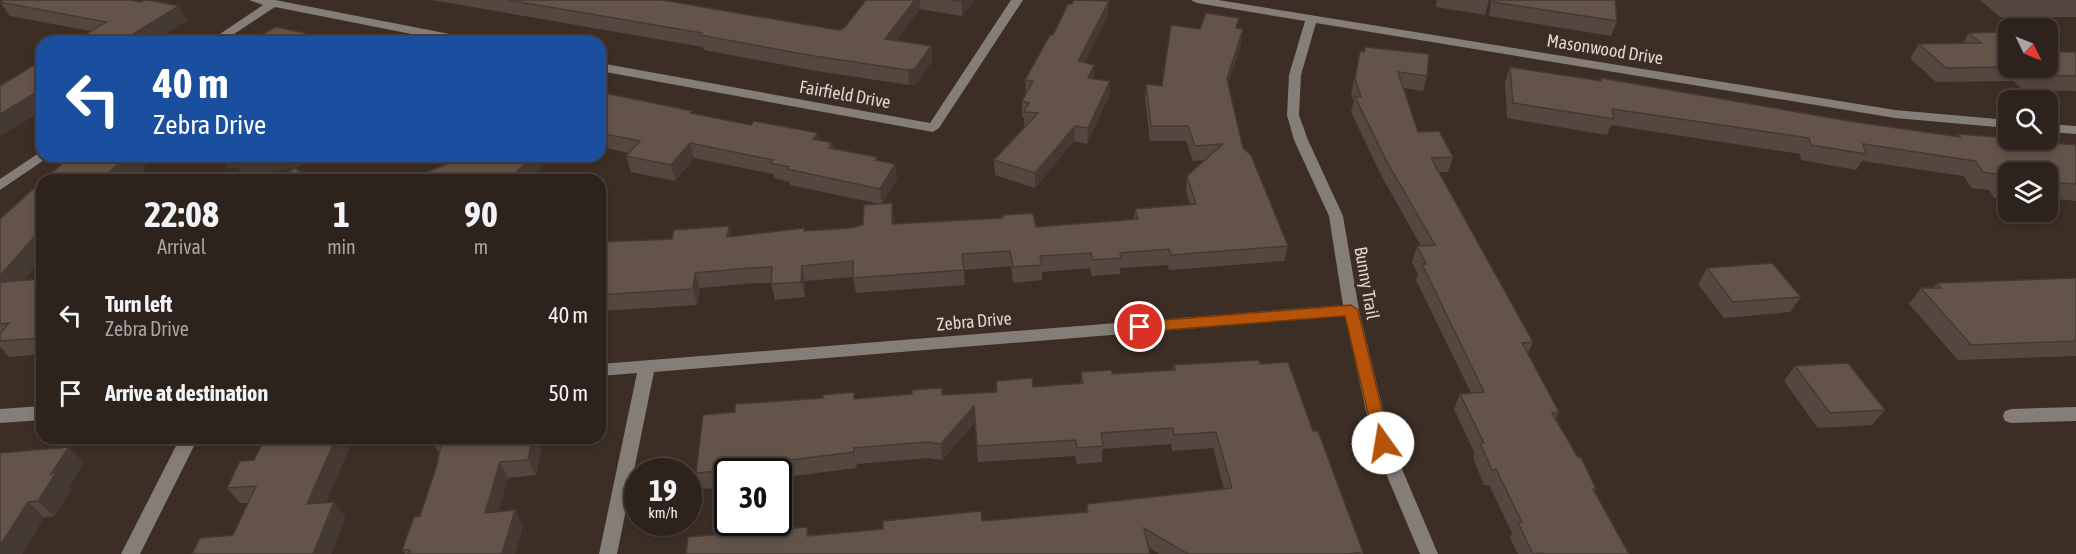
<!DOCTYPE html>
<html lang="en">
<head>
<meta charset="utf-8">
<style>
  body { margin:0; font-family:"Asap Condensed",sans-serif; background:#392f29; color:#f1f3f6; height:100vh; display:flex; flex-direction:column; font-size:22px; white-space:nowrap }
  * { box-sizing:border-box; margin:0 }
  p { font-size:20px; color:#a7a4a3 }
  .icon { flex:none; width:33px; height:33px; fill:none; stroke:currentColor; stroke-width:2; stroke-linecap:round; stroke-linejoin:round }
  .map { position:relative; flex:1; overflow:hidden }
  .sheet { position:absolute; left:36px; top:174px; width:570px; height:270px; display:flex; flex-direction:column; background:#2d221c; border-radius:18px; box-shadow:0 3px 9px #0003,0 0 0 2px #483f3b }
  .sheet>* { flex:none }
  .banner { position:absolute; left:36px; top:36px; width:570px; height:126px; border-radius:18px; box-shadow:0 3px 9px #0003,0 0 0 2px #483f3b; background:#1a4fa0; color:#fff; overflow:hidden }
  .needle { width:39px; rotate:133deg }
  .fabs { position:absolute; left:1998px; top:18px; display:grid; gap:12px }
  .fabs a { display:grid; place-items:center; width:60px; height:60px; border-radius:12px; background:#2d221c; box-shadow:0 3px 9px #0003,0 0 0 2px #483f3b; font-size:30px }
  .speed { position:absolute; left:624px; top:458px; display:flex; gap:12px; font-size:30px; font-weight:700; text-align:center }
  .speed>* { display:grid; place-content:center; width:78px; height:78px; border-radius:50%; background:#2d221c; box-shadow:0 3px 9px #0003,0 0 0 2px #483f3b; line-height:1 }
  .speed small { font-size:15px; font-weight:400 }
  .speed .limit { border:3px solid #111; border-radius:9px; background:#fff; color:#111 }
  .pin { position:absolute; display:grid; place-items:center; width:51px; height:51px; color:#fff; margin:-26px; border:3px solid #fff; border-radius:50%; box-shadow:0 2px 6px #0007 }
  .me { position:absolute; width:66px; margin:-33px; rotate:347deg; stroke-linejoin:round; filter:drop-shadow(0 0 4px #0008) }
  .turn { display:flex; align-items:center; gap:21px; height:126px; padding:0 18px; font-size:27px }
  .turn .icon { width:78px; height:78px; stroke-width:2.5 }
  .turn b { display:block; font-size:42px; line-height:51px }
  .eta { display:flex; justify-content:space-evenly; align-items:center; height:102px; text-align:center }
  .eta b { font-size:36px; font-weight:700; line-height:42px }
  ul { padding:0; list-style:none }
  li { display:flex; align-items:center; gap:18px; height:78px; padding:0 18px }
  li div { flex:1 }
  li b { display:block; font-size:22px }
  li em { font-style:normal }
  .map>svg:first-child { display:block }
  .lines { fill:none; stroke-linecap:round; stroke-linejoin:round }
  .minor { fill:#857d78; fill-rule:evenodd }
  .wall { fill:#55473f }
  .shaded-wall { fill:#453a33 }
  .building { fill:#635349; stroke:#453a33; stroke-width:1.5 }
  .route { fill:#b45309; stroke:#753606; stroke-width:1.5 }
  .labels { text-anchor:middle; dominant-baseline:central; stroke-width:6; stroke-linejoin:round; paint-order:stroke }
  .street-label { font-size:18px; fill:#dfd5d0; stroke:#3c2e25 }
</style>
</head>
<body>
<div class="map">
<svg width="2076" height="554" viewBox="0 0 2076 554">
  <rect width="100%" height="100%" fill="#3c2e25"/>
  <g class="lines">
    <!-- minor -->
    <g class="minor">
      <polygon points="249,0 275,0 470,38 476,42 452,42 275,7 222,42 208,42 263,5"/>
      <polygon points="1011,0 1023,0 939,128 933,132 600,71 600,63 930,123"/>
      <polygon points="1191,0 1218,0 1895,110 2008,120 2008,128 1895,118 1316,23 1301,75 1299,115 1308,140 1343,216 1359,310 1391,443 1438,554 1420,554 1373,443 1345,316 654,372 617,554 599,554 637,373 600,376 600,364 1343,305 1329,216 1294,140 1287,115 1289,75 1305,21 1197,3"/>
      <polygon points="2048,124 2076,126 2076,134 2048,132"/>
      <polygon points="42,151 42,156 48,156 47,158 0,190 0,179"/>
      <polygon points="42,406 42,420 0,423 0,409"/>
      <polygon points="2076,407 2076,421 2011,423 2005,421 2003,416 2005,411 2011,409"/>
      <polygon points="180,438 198,438 140,554 121,554"/>
    </g>
  </g>
  <!-- wall -->
  <g class="wall">
    <polygon points="432,0 662,0 838,30 844,28 866,0 974,0 962,16 920,9 909,23 896,40 931,46 932,61 916,84 909,85 817,71 704,50 703,47"/>
    <polygon points="1437,0 1489,0 1485,15 1436,7"/>
    <polygon points="1491,0 1615,0 1617,21 1611,36 1489,16"/>
    <polygon points="1980,0 2076,0 2076,17 2000,17"/>
    <polygon points="0,2 141,2 179,6 187,21 90,31 10,16"/>
    <polygon points="1108,15 1084,63 1094,65 1094,79 1110,81 1109,96 1087,144 1074,141 1035,188 995,175 994,160 1024,128 1024,117 1022,117 1022,101 1026,95 1025,80"/>
    <polygon points="1200,29 1243,29 1241,44 1228,84 1243,148 1288,246 1284,261 1169,270 1168,265 1120,268 1120,274 1092,276 1090,268 1042,272 1042,280 1013,283 1011,266 964,270 965,285 856,293 853,277 805,281 805,297 775,300 771,283 755,283 700,288 697,305 600,311 600,242 731,237 851,228 863,225 880,204 790,185 789,182 774,178 773,174 694,158 675,181 631,172 626,156 629,153 600,147 600,92 693,114 751,125 818,133 819,141 832,143 833,148 877,157 877,160 895,164 897,179 882,204 894,219 894,224 1036,227 1134,220 1135,209 1190,205 1186,191 1187,176 1205,160 1193,161 1186,141 1150,141 1145,99 1146,84 1162,86"/>
    <polygon points="2008,32 2008,68 2048,68 2056,52 2076,52 2076,91 2023,90 2013,81 1936,82 1910,58 1919,44 1963,43 1969,33"/>
    <polygon points="1360,51 1427,76 1423,91 1403,88 1418,132 1453,157 1448,172 1439,172 1533,342 1528,353 1559,412 1556,419 1596,489 1594,491 1629,554 1518,554 1510,538 1512,533 1489,485 1484,485 1473,458 1475,454 1454,409 1460,394 1471,393 1416,280 1418,274 1412,262 1417,246 1421,246 1381,175 1351,112 1354,101 1351,94"/>
    <polygon points="1510,67 1600,81 1601,78 1855,122 1957,136 1958,134 2076,145 2076,201 2048,198 2048,172 2008,172 2008,199 1994,198 1989,190 1971,188 1964,176 1862,161 1856,170 1801,160 1800,154 1611,125 1607,135 1507,118 1505,82"/>
    <polygon points="0,219 23,280 42,279 42,354 9,357 0,347"/>
    <polygon points="1707,268 1801,297 1790,312 1724,318 1698,284"/>
    <polygon points="2076,278 2076,356 1958,360 1909,304 1921,288 1933,288 1937,283"/>
    <polygon points="1260,364 1313,431 1363,552 1363,554 1159,554 1148,547 686,554 807,527 809,536 1086,512 1087,504 1224,489 1213,448 1172,451 1171,444 1102,449 1102,462 1077,464 1075,456 978,462 975,422 942,460 929,458 857,464 856,468 778,478 778,471 728,471 728,487 701,489 696,473 735,412 823,398 855,399 942,395 996,392 1081,384 1081,372 1112,374 1173,370 1174,365"/>
    <polygon points="1795,366 1885,410 1872,425 1818,428 1784,381"/>
    <polygon points="439,438 543,438 536,475 508,478 498,512 515,510 523,526 515,554 405,554 402,550 420,516 436,468 439,453 432,442"/>
    <polygon points="351,444 326,502 334,502 345,517 331,554 192,554 233,535 248,503 240,503 227,488 254,460"/>
    <polygon points="0,453 84,463 69,486 72,489 54,516 44,517 22,554"/>
  </g>
  <!-- shaded-wall -->
  <g class="shaded-wall">
    <polygon points="915,0 920,0 920,9 909,23 887,53 885,39"/>
    <polygon points="963,0 974,0 962,16 962,2"/>
    <polygon points="1109,1 1108,15 1078,76 1078,61"/>
    <polygon points="179,6 187,21 153,42 120,42"/>
    <polygon points="1243,29 1241,44 1225,94 1227,79"/>
    <polygon points="305,33 310,42 292,42"/>
    <polygon points="931,46 932,61 916,84 909,85 908,70"/>
    <polygon points="1094,65 1094,80 1088,78"/>
    <polygon points="1110,81 1109,96 1087,144 1088,128"/>
    <polygon points="42,89 42,111 0,136 0,114"/>
    <polygon points="1075,126 1074,141 1035,188 1035,173"/>
    <polygon points="818,133 821,148 813,139"/>
    <polygon points="690,143 694,158 675,181 671,165"/>
    <polygon points="133,156 159,156 144,167 144,173 131,177 128,180 101,180 120,162"/>
    <polygon points="219,156 302,156 301,166 245,178 237,167 228,169"/>
    <polygon points="532,156 552,156 530,180 509,180"/>
    <polygon points="895,164 897,179 882,205 880,189"/>
    <polygon points="892,203 894,219 894,240 892,224"/>
    <polygon points="729,226 733,241 727,237"/>
    <polygon points="42,228 42,259 8,298 0,288 0,276"/>
    <polygon points="802,266 805,281 805,297 801,282"/>
    <polygon points="695,273 700,288 697,305 693,289"/>
    <polygon points="974,406 975,422 942,460 941,444"/>
    <polygon points="336,438 347,438 351,444 319,519 307,504"/>
    <polygon points="532,438 543,438 536,475 528,460"/>
    <polygon points="69,447 84,463 69,486 72,489 54,516 38,501 51,474"/>
    <polygon points="500,462 508,478 494,528 485,513"/>
    <polygon points="28,502 44,517 22,554 0,554 0,546"/>
    <polygon points="334,502 345,517 331,554 313,554"/>
    <polygon points="515,510 523,526 515,554 502,554"/>
  </g>
  <!-- building -->
  <g class="building">
    <polygon points="4,0 130,0 141,2 144,0 148,0 179,6 120,42 73,42 106,22 0,2"/>
    <polygon points="508,0 662,0 838,30 844,28 866,0 915,0 885,39 931,46 915,69 908,70 814,56 700,35 702,33"/>
    <polygon points="950,0 963,0 962,2"/>
    <polygon points="1074,0 1109,1 1078,61 1094,65 1088,78 1110,81 1088,128 1075,126 1035,173 994,160 1038,113 1024,112 1029,103 1022,101 1033,81 1025,80 1050,35 1053,35 1068,4 1072,4"/>
    <polygon points="1493,0 1615,0 1617,21 1493,2"/>
    <polygon points="1206,13 1239,18 1236,28 1243,29 1227,79 1243,148 1251,155 1288,246 1171,255 1169,249 1120,253 1121,258 1093,260 1091,253 1040,256 1042,265 1013,267 1010,251 962,254 964,270 853,278 853,261 802,266 801,282 771,284 772,267 751,268 695,273 693,289 600,295 600,242 672,239 674,230 729,226 727,237 804,228 804,231 851,228 863,225 864,205 892,203 892,224 1003,218 1003,215 1033,213 1036,227 1138,219 1135,209 1196,204 1187,176 1223,144 1195,146 1188,126 1151,126 1146,84 1162,86 1171,25 1200,29"/>
    <polygon points="276,27 305,33 292,42 243,42 252,36 257,37"/>
    <polygon points="2008,32 2008,67 1946,68 1919,44 1981,43 1969,33"/>
    <polygon points="1365,47 1429,54 1427,76 1398,72 1418,132 1439,131 1453,157 1431,158 1533,342 1522,343 1559,412 1552,413 1577,456 1582,459 1596,489 1593,489 1629,554 1543,554 1543,553 1533,554 1518,523 1522,522 1496,469 1492,470 1480,443 1484,443 1460,394 1484,392 1422,264 1426,264 1417,246 1435,245 1386,160 1355,97 1361,97 1355,79 1360,51 1364,52"/>
    <polygon points="2048,47 2049,47 2056,52 2076,52 2076,76 2034,75 2025,68 2048,68"/>
    <polygon points="42,60 42,89 0,114 0,86"/>
    <polygon points="1510,67 1601,81 1601,78 1855,122 1960,137 1958,134 2008,138 2008,140 2020,140 2076,145 2076,184 2048,182 2048,172 2008,172 2008,183 2005,182 2001,175 1983,172 1975,161 1863,144 1866,154 1811,145 1809,138 1612,109 1614,119 1513,103"/>
    <polygon points="600,92 692,111 690,113 751,125 754,121 818,133 813,139 832,143 829,148 877,157 875,160 895,164 880,189 787,169 789,167 770,163 773,160 690,143 671,165 626,156 640,141 600,133"/>
    <polygon points="73,156 133,156 133,158 120,162 101,180 43,180 63,163"/>
    <polygon points="236,156 268,156 235,163"/>
    <polygon points="466,156 532,156 509,180 424,180 420,175"/>
    <polygon points="295,168 314,180 275,180"/>
    <polygon points="42,181 42,228 0,276 0,219"/>
    <polygon points="1772,263 1801,297 1733,302 1707,268"/>
    <polygon points="2076,278 2076,341 1971,345 1921,288 1941,288 1937,283"/>
    <polygon points="42,279 42,338 0,341 0,334 9,323 0,324 0,282"/>
    <polygon points="1259,360 1260,364 1288,362 1313,431 1318,431 1363,552 1349,554 1188,554 1144,528 1150,554 686,554 688,537 807,527 807,536 883,529 883,521 981,511 982,521 1088,512 1087,504 1232,488 1216,432 1174,435 1173,428 1101,433 1103,446 1077,448 1076,440 977,446 974,406 941,444 927,442 854,448 854,452 766,463 765,467 696,473 703,415 735,412 735,404 823,398 823,395 854,392 854,399 912,394 912,390 942,388 942,395 997,392 996,381 1032,378 1033,387 1083,383 1081,372 1112,370 1112,374 1175,370 1174,365"/>
    <polygon points="1848,363 1885,410 1830,413 1795,366"/>
    <polygon points="267,438 336,438 307,504 334,502 313,554 192,554 200,538 233,535 256,486 227,488 240,461 254,460 264,441"/>
    <polygon points="439,438 532,438 528,460 500,462 485,513 515,510 502,554 408,554 410,550 402,550 414,517 420,516 436,468 441,446 432,442"/>
    <polygon points="69,447 51,474 56,473 38,501 28,502 0,546 0,453"/>
  </g>
  <!-- route -->
  <polygon class="route" points="1351,305 1358,310 1390,443 1383,449 1375,443 1345,316 1140,332 1133,327 1140,322"/>
  <g class="labels">
    <!-- street labels -->
    <g class="street-label">
      <text transform="translate(1605 49) rotate(9)">Masonwood Drive</text>
      <text transform="translate(845 94) rotate(10)">Fairfield Drive</text>
      <text transform="translate(1367 283) rotate(80)">Bunny Trail</text>
      <text transform="translate(974 321) rotate(-5)">Zebra Drive</text>
    </g>
  </g>
</svg>
<div class="fabs">
<a><svg class="needle" viewBox="-14 -14 28 28"><path d="M0-13l5 13h-10z" fill="#e53935"/><path d="M0 13l5-13h-10z" fill="#a7a4a3"/></svg></a>
<a><svg class="icon" aria-label="search" viewBox="0 0 24 24"><circle cx="10" cy="10" r="6"/><path d="M15 15l6 6"/></svg></a>
<a><svg class="icon" aria-label="layers" viewBox="0 0 24 24"><path d="M12 4l9 5-9 5-9-5zM3 14l9 5 9-5"/></svg></a>
</div>
<div class="speed"><div>19<small>km/h</small></div><div class="limit">30</div></div>
<div class="pin" style="left:1140px;top:327px;background:#d93025"><svg class="icon" aria-label="arrive" viewBox="0 0 24 24"><path d="M6 21V4h12l-3 4 3 4H6"/></svg></div>
<svg class="me" style="left:1383px;top:443px" viewBox="-20 -20 40 40"><circle r="19" fill="#fff"/><path d="M0-13L10 11 0 6-10 11z" fill="#b45309"/></svg>
<div class="banner">
<div class="turn"><svg class="icon" aria-label="left" viewBox="0 0 24 24"><path d="M17 20v-9H6M10 6l-5 5 5 5"/></svg><div><b>40 m</b>Zebra Drive</div></div>
</div>
<section class="sheet">
<div class="eta">
<div><b>22:08</b><p>Arrival</p></div>
<div><b>1</b><p>min</p></div>
<div><b>90</b><p>m</p></div>
</div>
<ul>
<li><svg class="icon" aria-label="left" viewBox="0 0 24 24"><path d="M17 20v-9H6M10 6l-5 5 5 5"/></svg><div><b>Turn left</b><p>Zebra Drive</p></div><em>40 m</em></li>
<li><svg class="icon" aria-label="arrive" viewBox="0 0 24 24"><path d="M6 21V4h12l-3 4 3 4H6"/></svg><div><b>Arrive at destination</b></div><em>50 m</em></li>
</ul>
</section>
</div>
</body>
</html>
